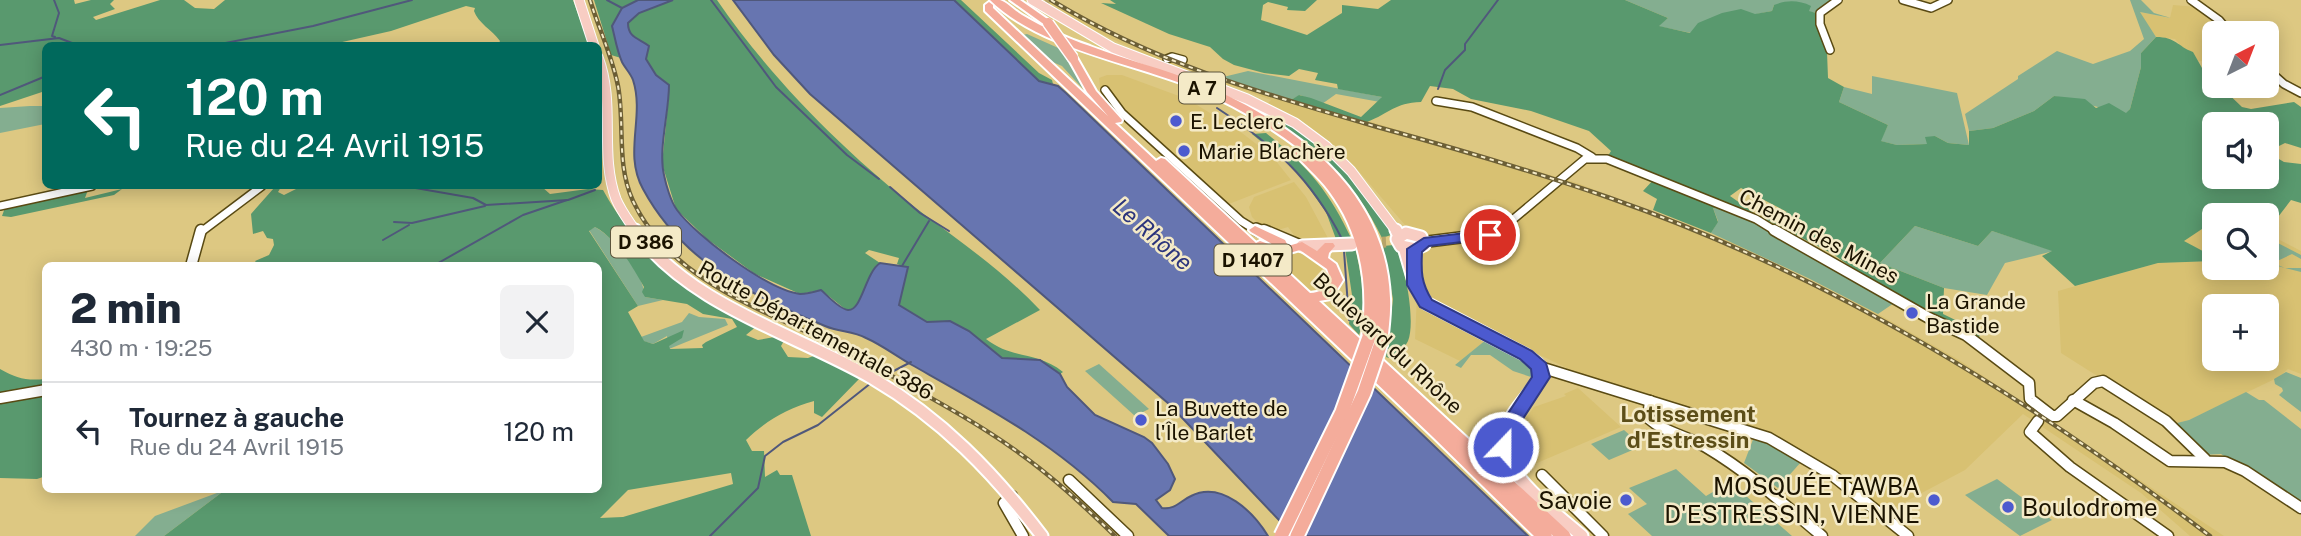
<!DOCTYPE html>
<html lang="fr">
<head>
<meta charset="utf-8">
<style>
  body { margin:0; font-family:"Public Sans",sans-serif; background:#f2f2f3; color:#1f2937; height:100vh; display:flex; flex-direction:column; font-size:26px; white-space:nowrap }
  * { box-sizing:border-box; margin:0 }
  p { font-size:23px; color:#747a83 }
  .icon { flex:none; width:38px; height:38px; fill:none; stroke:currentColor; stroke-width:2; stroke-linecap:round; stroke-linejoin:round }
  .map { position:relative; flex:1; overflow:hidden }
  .drawer { position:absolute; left:42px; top:262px; width:560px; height:231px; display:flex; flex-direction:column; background:#fff; border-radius:10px; box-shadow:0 4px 18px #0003 }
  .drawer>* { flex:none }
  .banner { position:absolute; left:42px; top:42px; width:560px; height:147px; border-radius:10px; box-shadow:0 4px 18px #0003; background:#00695c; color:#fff; overflow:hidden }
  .needle { width:46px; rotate:42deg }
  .tools { position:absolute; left:2202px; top:21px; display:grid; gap:14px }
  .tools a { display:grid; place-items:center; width:77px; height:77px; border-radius:10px; background:#fff; box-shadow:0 4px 18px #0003; font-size:35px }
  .pin { position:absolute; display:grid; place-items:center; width:60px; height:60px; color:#fff; margin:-30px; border:4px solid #fff; border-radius:50%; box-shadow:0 2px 7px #0007 }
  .me { position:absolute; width:77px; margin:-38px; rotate:22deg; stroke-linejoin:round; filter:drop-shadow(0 0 5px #0008) }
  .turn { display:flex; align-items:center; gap:24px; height:147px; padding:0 28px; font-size:32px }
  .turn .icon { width:91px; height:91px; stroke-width:2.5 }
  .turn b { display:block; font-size:49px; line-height:60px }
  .round { display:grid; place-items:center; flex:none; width:74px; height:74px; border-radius:10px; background:#f2f2f3 }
  .overview { display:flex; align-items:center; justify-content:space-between; height:119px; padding:0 28px }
  h1 { font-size:42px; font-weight:800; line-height:52px }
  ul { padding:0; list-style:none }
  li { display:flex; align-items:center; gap:21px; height:98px; padding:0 28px; border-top:2px solid #e0e1e3 }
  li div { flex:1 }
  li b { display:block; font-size:26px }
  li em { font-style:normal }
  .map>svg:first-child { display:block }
  .built { fill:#d8c172; fill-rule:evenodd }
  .green { fill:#84ae90 }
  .forest { fill:#59996e; fill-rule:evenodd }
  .water { fill:#6775b0; stroke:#50587b; stroke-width:2 }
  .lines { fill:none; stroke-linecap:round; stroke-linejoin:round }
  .stream { stroke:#50587b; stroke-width:2 }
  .minor-tunnel { stroke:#b6a468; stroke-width:7; stroke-dasharray:7 3.5; stroke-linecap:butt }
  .major-tunnel { stroke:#b6a468; stroke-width:11; stroke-dasharray:11 6; stroke-linecap:butt }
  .minor-far1-casing { stroke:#594a13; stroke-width:10 }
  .minor-casing { stroke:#594a13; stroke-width:13 }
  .major-far1-casing { stroke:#fff; stroke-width:11 }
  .major-casing { stroke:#fff; stroke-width:15 }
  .highway-casing { stroke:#fff; stroke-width:4 }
  .minor-far1 { stroke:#fff; stroke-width:7 }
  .minor { stroke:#fff; stroke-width:10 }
  .major-far1 { stroke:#f8cdc3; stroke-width:9 }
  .major { stroke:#f8cdc3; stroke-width:11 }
  .highway { fill:#f4ac9b; fill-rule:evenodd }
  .rail-casing { stroke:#6c5f36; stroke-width:4.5 }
  .rail { stroke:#f4eac7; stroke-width:2; stroke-dasharray:4.5; stroke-linecap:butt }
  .highway-bridge-far1-casing { stroke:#fff; stroke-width:13; stroke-linecap:butt }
  .highway-bridge-casing { stroke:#fff; stroke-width:17; stroke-linecap:butt }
  .highway-bridge-far1 { stroke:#f4ac9b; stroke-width:10 }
  .highway-bridge { stroke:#f4ac9b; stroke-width:13 }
  .route { fill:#4c5acf; stroke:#313a87; stroke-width:2 }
  .poi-dot { fill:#4c5acf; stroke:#f4eac7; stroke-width:2.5 }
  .labels { text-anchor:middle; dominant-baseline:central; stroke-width:5; stroke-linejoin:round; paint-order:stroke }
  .shield { fill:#f4eac7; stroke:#5c543c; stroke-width:2 }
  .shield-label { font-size:19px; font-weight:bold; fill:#1b1300 }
  .poi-label { font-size:21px; fill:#1b1300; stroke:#f4eac7; text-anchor:start }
  .street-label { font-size:21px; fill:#1b1300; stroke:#f4eac7 }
  .water-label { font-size:23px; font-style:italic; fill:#2b347c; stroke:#f4eac7 }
  .neighbourhood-label { font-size:23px; font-weight:bold; fill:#5c4e18; stroke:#f4eac7 }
  .near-poi-label { font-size:24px; fill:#1b1300; stroke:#f4eac7; text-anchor:end }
</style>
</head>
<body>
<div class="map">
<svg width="2301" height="536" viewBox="0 0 2301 536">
  <rect width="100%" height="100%" fill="#ddc882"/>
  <!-- built -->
  <g class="built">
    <polygon points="1044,0 1054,0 1132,43 1203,72 1577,183 1734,243 1878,314 1959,360 2224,536 2190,536 2141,493 2023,414 1965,470 1886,512 1847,483 1849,480 1837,471 1772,435 1590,379 1498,335 1487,339 1460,361 1415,339 1419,252 1411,232 1357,169 1330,144 1309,128 1267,104 1271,100 1151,57 1095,31"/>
    <polygon points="2173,5 2198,7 2212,16 2228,33 2214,33 2214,62 2198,61 2193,52 2184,49 2175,39 2156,37 2140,15 2140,12 2170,18"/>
    <polygon points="1107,75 1122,75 1187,99 1238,130 1272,156 1291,180 1221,207 1191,183 1111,108 1100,87 1099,78"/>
    <polygon points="1294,182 1306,197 1329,240 1297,239 1288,227 1274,231 1263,228 1252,217 1249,207 1254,197"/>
    <polygon points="2214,221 2214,257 2183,241"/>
    <path d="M2266,233L2301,251V374L2288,369L2279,377L2189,420L2173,424L2061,353L2058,291L2158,263L2214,261V268H2266ZM2214,306H2266V359H2214Z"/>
    <polygon points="1298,249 1306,252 1325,271 1327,279 1315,290 1307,291 1272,257"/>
    <polygon points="1578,388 1621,427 1537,463 1513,439 1523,422 1534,407 1566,396 1564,394"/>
  </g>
  <!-- green -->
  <g class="green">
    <polygon points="1625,0 1835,0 1816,13 1774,5 1772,11 1697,26 1691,33 1657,26 1668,18"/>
    <polygon points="2130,0 2141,0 2154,13 2171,18 2140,12 2156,37 2141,53 2141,67 2130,109 2126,114 2054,96 2034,111 1993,128 1969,131 1965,114 2018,79 2018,76 2057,51 2093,64 2130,51 2144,39"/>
    <polygon points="1027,34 1065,51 1087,89 1084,90 1062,66 1050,61 1022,35"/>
    <polygon points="1248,71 1382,97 1380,102 1336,94 1322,104 1300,95 1291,100 1219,78"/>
    <polygon points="1872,76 1957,93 1969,145 1948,143 1935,136 1928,144 1897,145 1880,141 1888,125 1839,102 1844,87 1872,94"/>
    <polygon points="30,106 45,106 45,124 0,133 0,108"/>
    <polygon points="1720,206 1738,212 1897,301 1878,314 1808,278 1711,233 1718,221 1713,208"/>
    <polygon points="1915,226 1978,246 1992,231 2054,251 2005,263 1987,295 1944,288 1880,263"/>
    <path d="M595,227C616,239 643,272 645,297L663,300L638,306L589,230Z"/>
    <polygon points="2266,237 2301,255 2301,259 2292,254 2273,263 2285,268 2301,268 2301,272 2266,263 2266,246 2271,243"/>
    <polygon points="689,313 699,317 725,319 728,325 669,349 667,336 653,344 643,341 641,337 682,322"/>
    <polygon points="1487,339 1532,366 1534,378 1513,371 1490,355 1471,355 1461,368 1455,365"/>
    <polygon points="1099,364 1149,409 1135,416 1085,371"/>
    <polygon points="2286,372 2301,378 2301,412 2279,395 2283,391 2282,388 2275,384 2274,379"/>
    <polygon points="2246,392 2259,400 2264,400 2301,429 2301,507 2221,454 2203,455 2173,424 2189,420"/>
    <polygon points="1624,430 1642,446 1609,460 1591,444"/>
    <polygon points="1754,437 1801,462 1778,488 1744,463"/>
    <polygon points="1676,469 1706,496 1730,482 1792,536 1652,536 1628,514 1647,504 1629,488"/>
    <polygon points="1997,479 2052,520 2020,536 1965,495"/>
    <polygon points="225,490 164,536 135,536 155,516"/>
  </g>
  <!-- forest -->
  <g class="forest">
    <path d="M0,0H74L75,4L91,0H114L110,4L115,9L93,17L96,20L160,0H184L195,8L214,9L225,0H573L589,45H498L500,41C492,30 478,23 474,11L475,8L466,6L391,31L329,45L46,46L45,91L0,106Z"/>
    <polygon points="594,0 638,0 622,8 612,26 621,58 611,55"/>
    <path d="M673,0H717C772,80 847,155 925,215C964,244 1006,274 1040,310L986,339C1013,360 1037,351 1063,372L1060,374L1040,360L1002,358L969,331L950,321L927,322L899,305L908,268L897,264L899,258L869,250L865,253L880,263C864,274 868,299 851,310L845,309L821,290L800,294L755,274L707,239L676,209L662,164L669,94L665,82L656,75L646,59L645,43C635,38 628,35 628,23L639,13Z"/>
    <polygon points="954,0 961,0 1039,73 1052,80 1053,84 1039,81"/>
    <path d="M1110,0H1317L1305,11L1287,10L1288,7L1268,2L1263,5L1261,20L1307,35L1342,13V5L1378,9L1391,0H1625L1668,18L1659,26L1690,33L1698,23L1722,13L1741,9L1755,14L1772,11L1774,5C1786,0 1799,0 1811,6L1809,11L1816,13L1817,28L1827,52L1828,78L1844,87L1839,102L1888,125L1881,141L1897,145L1927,144L1925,137L1935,136L1948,143L1969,145V131L1993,128L2034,111L2054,96L2085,99L2096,108L2109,103L2126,113L2130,109L2141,67V53L2156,37C2176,37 2177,46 2193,52L2202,68L2214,80V86H2220L2242,107L2251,109L2294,102L2301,107V148L2285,143L2267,152L2284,162L2301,164V203L2291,200L2278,217L2266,219V215H2214V221L2184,241L2214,257V261L2158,263L2075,286L2042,256L2052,251L1992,231L1978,246L1915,226L1880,263L1944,288L1943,314L1980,332L1979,338L1955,328L1875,284L1833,254L1763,218L1787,212L1741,188L1730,196L1753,212C1737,214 1732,203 1713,208L1718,222L1711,233L1653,210L1657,199L1643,191L1655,178L1608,156L1611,151L1589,131L1531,111L1471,99L1453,89L1430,86L1421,102C1394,103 1390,113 1367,122L1291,100L1299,95L1311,98L1361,117L1382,97L1338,89L1337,84L1315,80L1318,73L1299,69L1289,76L1264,73L1234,65L1223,59L1210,47L1169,34L1101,3L1116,4ZM2214,124H2266V177H2214Z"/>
    <path d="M1230,96C1246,103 1265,109 1280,118C1330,146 1361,189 1394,234L1382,238C1350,170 1296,128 1230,96Z"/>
    <path d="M1266,133C1308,166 1329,191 1352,240L1342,241L1336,239L1326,212L1301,177L1280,153L1270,149L1252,134Z"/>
    <path d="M302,186H543L542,187L550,194L588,189L603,190C640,259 695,285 758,325L746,335L758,340L780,336L785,339L781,346L788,357L808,358L819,354L860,378L822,417L814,413V401C786,409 767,420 746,440L752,451H764L765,477L777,470L780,475H792L811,536H164L225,490H598V266L257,264L255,261L269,255L274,245L273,239L267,238L263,231L253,234L251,214L274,188L281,187L278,192L284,195ZM595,227C617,239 632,266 644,287L642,292L645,297L687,304L703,314L732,319L737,327L706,342L702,345L703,348L670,349L669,346L682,338L684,330L653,344L644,341L628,312L638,306L589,231ZM731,473L733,484L623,517L600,518L628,490Z"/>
    <polygon points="89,187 85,198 122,189 114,195 11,217 2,216 6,205"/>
    <path d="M1394,245C1405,262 1416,322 1408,341C1406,347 1393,356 1389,358L1386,357L1393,299L1383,246Z"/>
    <path d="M1355,247C1361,274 1369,309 1359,335L1349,324L1352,295L1345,248Z"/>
    <path d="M0,369C16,378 26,381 45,379L46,476L37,479L0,478Z"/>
  </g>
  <!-- water -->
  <g class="water">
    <path d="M638,0H673L639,13L628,23C628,38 639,38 649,46L646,59L656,75L669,85C669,113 658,150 664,175C666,185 671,202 677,210C696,236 768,290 800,294C807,294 814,292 821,290C827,295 839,309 848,310C862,311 865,273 880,263L908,267L899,305L927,322L950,321L969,331L1002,358L1040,360L1060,374L1067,387L1095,415L1144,437L1152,443L1168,464L1175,479L1170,490L1156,500L1162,508C1175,510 1180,501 1191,496C1222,480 1254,513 1268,536H1169L1136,504L1113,502C1055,443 983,405 912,365C896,356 882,345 866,338C853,331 839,332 825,326C751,295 683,263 643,189C623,153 645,117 633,80C631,74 625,68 622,62C617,51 615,38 612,26L622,8Z"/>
    <polygon points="733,0 954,0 1039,81 1058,86 1066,93 1528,536 1294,536 1169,404 810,94 774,55"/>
  </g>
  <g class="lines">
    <!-- stream -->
    <g class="stream">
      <polyline points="54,0 59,13 52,36 55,37"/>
      <polyline points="607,0 622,8"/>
      <polyline points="711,0 776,87 847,155 879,179"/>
      <polyline points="0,45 59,38 80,46"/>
      <polyline points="210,46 313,26 412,0"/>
      <polyline points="1438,89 1445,70 1465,50 1465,44 1498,0"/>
      <polyline points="0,95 46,76"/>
      <path d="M1217,108C1274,145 1311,178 1342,239"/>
      <polyline points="404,186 473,198 486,205 568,200 595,190"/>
      <polyline points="890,187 920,213 949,231"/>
      <polyline points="394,222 412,223 485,206"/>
      <polyline points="383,240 409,225"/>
      <polyline points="1344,251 1349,320"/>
      <polyline points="433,266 523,215 567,200"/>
      <polyline points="902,266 929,221"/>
      <polyline points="882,377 911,362"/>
      <polyline points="710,536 758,488 765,456 783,442 818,425 871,383"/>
    </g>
    <!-- minor-tunnel -->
    <polyline class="minor-tunnel" points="1045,1 1049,0"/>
    <!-- major-tunnel -->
    <polyline class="major-tunnel" points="1365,243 1386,242"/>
    <defs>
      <g id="minor-far1">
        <polyline points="1903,0 1931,8 1948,0"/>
        <polyline points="2191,0 2219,20 2230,33"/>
        <polyline points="1830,50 1820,24 1820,13 1838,0"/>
        <polyline points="1167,59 1172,57 1183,60"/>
        <polyline points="2266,68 2284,84 2301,93"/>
        <polyline points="1105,90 1122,113 1241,221 1259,232"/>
        <polyline points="1436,101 1472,107 1577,148 1592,157"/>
        <polyline points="0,206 92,186"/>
        <polyline points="1256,227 1269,232"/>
        <polyline points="201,232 262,186"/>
        <polyline points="1498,232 1585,159 1607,159 1756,219 1777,232"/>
      </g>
      <g id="minor">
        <polyline points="1256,230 1260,232"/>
        <polyline points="1264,230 1302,246"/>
        <polyline points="1774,230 1929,318 1966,335 2029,383 2030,399 2052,416 2057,416 2094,383 2103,381 2166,421 2205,459"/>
        <polyline points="1424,242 1496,233 1500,230"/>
        <polyline points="191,266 201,230"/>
        <polyline points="1540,367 1769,438 1832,475 1908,536"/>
        <polyline points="0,398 46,390"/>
        <polyline points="2073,400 2114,423 2170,461 2225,462 2245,471 2301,508"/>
        <path d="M1650,401L1648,418C1665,433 1687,436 1706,447C1748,472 1785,505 1822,536"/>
        <polyline points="2038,421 2030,432 2070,467 2168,536"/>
        <polyline points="1542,475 1603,536"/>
        <polyline points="1069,480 1128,536"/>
        <polyline points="1012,496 1004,503 1023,536"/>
      </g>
      <g id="major-far1">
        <polyline points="579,0 594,46"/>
        <polyline points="1032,0 1113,48 1247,99 1295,123 1326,146 1351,171 1397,232"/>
        <path d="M598,57C616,104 599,153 616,199C621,211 629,221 636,232"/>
      </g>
      <g id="major">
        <path d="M635,230C690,306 794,333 872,378C942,419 993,472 1042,536"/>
        <polyline points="1396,230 1399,236"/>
        <polygon points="1406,233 1421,237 1424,245 1415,249 1401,246 1397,239"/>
        <polyline points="1302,246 1352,244"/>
        <path d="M1404,247L1415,285L1426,303L1526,355L1538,364L1541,377C1530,395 1507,415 1503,437C1497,470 1560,517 1582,536"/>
      </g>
      <g id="highway">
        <path d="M990,0C990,0 999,0 1000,0C1008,3 1015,11 1022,15C1044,28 1066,38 1090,46C1126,60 1165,69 1201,84C1293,122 1386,189 1390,298C1391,314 1388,330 1387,346L1385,349H1375L1374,340L1369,341L1362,337C1369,285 1361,234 1329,191C1318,176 1304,165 1292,151L1298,148C1265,123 1230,103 1191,87C1128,62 1039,48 990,0Z"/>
        <polygon points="1010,0 1020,0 1053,23 1051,25 1045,25"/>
        <path d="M989,2L993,5V8L1108,116L1087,92L1068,58L1070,56H1076L1096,91L1122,120L1121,122L1115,123L1156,161L1161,158L1165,159L1256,243L1260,241L1277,247L1251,232L1249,230L1255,226L1285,240L1288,246L1302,242L1317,251L1325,243H1333L1335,246L1329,253L1328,258L1336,264L1343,280L1331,299L1319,301L1569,532L1571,536H1553L1551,534L1552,536H1534L1433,437L985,11V5ZM1300,250L1327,269L1331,280C1326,288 1320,293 1310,293L1265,251L1279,256Z"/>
      </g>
    </defs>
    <!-- minor-far1 casing -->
    <use href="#minor-far1" class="minor-far1-casing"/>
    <!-- minor casing -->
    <use href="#minor" class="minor-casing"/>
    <!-- major-far1 casing -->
    <use href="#major-far1" class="major-far1-casing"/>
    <!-- major casing -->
    <use href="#major" class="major-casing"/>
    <!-- highway casing -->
    <use href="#highway" class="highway-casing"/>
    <!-- minor-far1 -->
    <use href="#minor-far1" class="minor-far1"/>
    <!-- minor -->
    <use href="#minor" class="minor"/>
    <!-- major-far1 -->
    <use href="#major-far1" class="major-far1"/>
    <!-- major -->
    <use href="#major" class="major"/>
    <!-- highway -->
    <use href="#highway" class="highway"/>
    <defs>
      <g id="rail">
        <path d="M590,0C599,29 612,56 618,86C625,124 616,164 633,201C675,291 790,317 869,363C917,391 969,417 1015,450C1051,475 1083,505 1115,536"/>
        <path d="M1051,0C1154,63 1267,95 1381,128C1458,149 1535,172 1610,198C1830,275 2025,396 2210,536"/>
      </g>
    </defs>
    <!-- rail casing -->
    <use href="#rail" class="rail-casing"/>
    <!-- rail -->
    <use href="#rail" class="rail"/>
    <defs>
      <polyline id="highway-bridge-far1" points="1048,23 1073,58"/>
      <g id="highway-bridge">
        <polyline points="1281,536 1342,412 1369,337"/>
        <polyline points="1297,536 1364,393 1380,346"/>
      </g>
    </defs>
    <!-- highway-bridge-far1 casing -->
    <use href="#highway-bridge-far1" class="highway-bridge-far1-casing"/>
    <!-- highway-bridge casing -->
    <use href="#highway-bridge" class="highway-bridge-casing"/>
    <!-- highway-bridge-far1 -->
    <use href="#highway-bridge-far1" class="highway-bridge-far1"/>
    <!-- highway-bridge -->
    <use href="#highway-bridge" class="highway-bridge"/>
  </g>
  <!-- route -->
  <path class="route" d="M1490,230L1495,231L1498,235L1495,238L1429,246L1422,252C1421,271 1421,283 1432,300L1532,351L1546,363L1550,377L1517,428L1509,452H1496L1493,447L1499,427L1532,377L1531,369L1520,359L1420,307L1407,285V249L1424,238Z"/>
  <!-- markers -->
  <g class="poi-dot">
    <circle cx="1176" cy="121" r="7"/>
    <circle cx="1184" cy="151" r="7"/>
    <circle cx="1912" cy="313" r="7"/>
    <circle cx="1141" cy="420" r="7"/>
    <circle cx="1626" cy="500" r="7"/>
    <circle cx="1934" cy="500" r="7"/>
    <circle cx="2008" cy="507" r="7"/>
  </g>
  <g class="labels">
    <!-- shield labels -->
    <g class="shield">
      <rect x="1179" y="72.5" width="46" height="31" rx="5"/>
      <rect x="611" y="226.5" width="70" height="31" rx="5"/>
      <rect x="1214.5" y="244.5" width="77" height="31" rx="5"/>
    </g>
    <g class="shield-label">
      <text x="1202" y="88">A 7</text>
      <text x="646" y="242">D 386</text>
      <text x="1253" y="260">D 1407</text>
    </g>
    <!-- poi labels -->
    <g class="poi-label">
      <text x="1190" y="121">E. Leclerc</text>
      <text x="1198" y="151">Marie Blachère</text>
      <text x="1926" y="301">La Grande<tspan x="1926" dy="24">Bastide</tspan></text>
      <text x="1155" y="408">La Buvette de<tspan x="1155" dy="24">l'Île Barlet</tspan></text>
    </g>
    <!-- street labels -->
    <g class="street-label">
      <text transform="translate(1819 236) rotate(28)">Chemin des Mines</text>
      <text transform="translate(816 330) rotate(29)">Route Départementale 386</text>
      <text transform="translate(1388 343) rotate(43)">Boulevard du Rhône</text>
    </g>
    <!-- water labels -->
    <g class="water-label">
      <text transform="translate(1153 234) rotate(41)">Le Rhône</text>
    </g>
    <!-- neighbourhood labels -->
    <g class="neighbourhood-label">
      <text x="1688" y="413">Lotissement<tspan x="1688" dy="26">d'Estressin</tspan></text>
    </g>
    <!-- near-poi labels -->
    <g class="near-poi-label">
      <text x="1920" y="486">MOSQUÉE TAWBA<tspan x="1920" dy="28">D'ESTRESSIN, VIENNE</tspan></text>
      <text x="1612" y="500">Savoie</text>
      <text x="2022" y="507" text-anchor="start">Boulodrome</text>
    </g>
  </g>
</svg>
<div class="tools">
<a><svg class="needle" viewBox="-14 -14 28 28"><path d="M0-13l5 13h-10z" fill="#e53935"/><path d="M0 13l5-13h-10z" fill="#747a83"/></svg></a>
<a><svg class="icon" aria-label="sound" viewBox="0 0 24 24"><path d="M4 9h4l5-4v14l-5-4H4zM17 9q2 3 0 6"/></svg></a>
<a><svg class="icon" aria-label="search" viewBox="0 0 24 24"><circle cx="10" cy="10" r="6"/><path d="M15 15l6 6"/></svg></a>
<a>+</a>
</div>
<div class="pin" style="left:1490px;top:235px;background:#d93025"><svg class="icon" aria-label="arrive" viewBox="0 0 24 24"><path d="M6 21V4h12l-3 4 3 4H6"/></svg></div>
<svg class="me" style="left:1503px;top:447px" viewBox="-20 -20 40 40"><circle r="17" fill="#4c5acf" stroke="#fff" stroke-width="3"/><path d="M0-11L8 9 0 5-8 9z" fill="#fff"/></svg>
<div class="banner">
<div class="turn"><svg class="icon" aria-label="left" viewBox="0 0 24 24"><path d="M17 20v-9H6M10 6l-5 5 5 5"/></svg><div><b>120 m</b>Rue du 24 Avril 1915</div></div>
</div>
<section class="drawer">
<div class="overview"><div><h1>2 min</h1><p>430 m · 19:25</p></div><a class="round"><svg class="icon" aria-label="close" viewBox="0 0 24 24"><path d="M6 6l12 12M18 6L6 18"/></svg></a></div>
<ul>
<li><svg class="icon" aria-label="left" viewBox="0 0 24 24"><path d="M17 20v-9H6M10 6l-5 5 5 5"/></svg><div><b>Tournez à gauche</b><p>Rue du 24 Avril 1915</p></div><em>120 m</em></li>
</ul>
</section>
</div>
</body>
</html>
